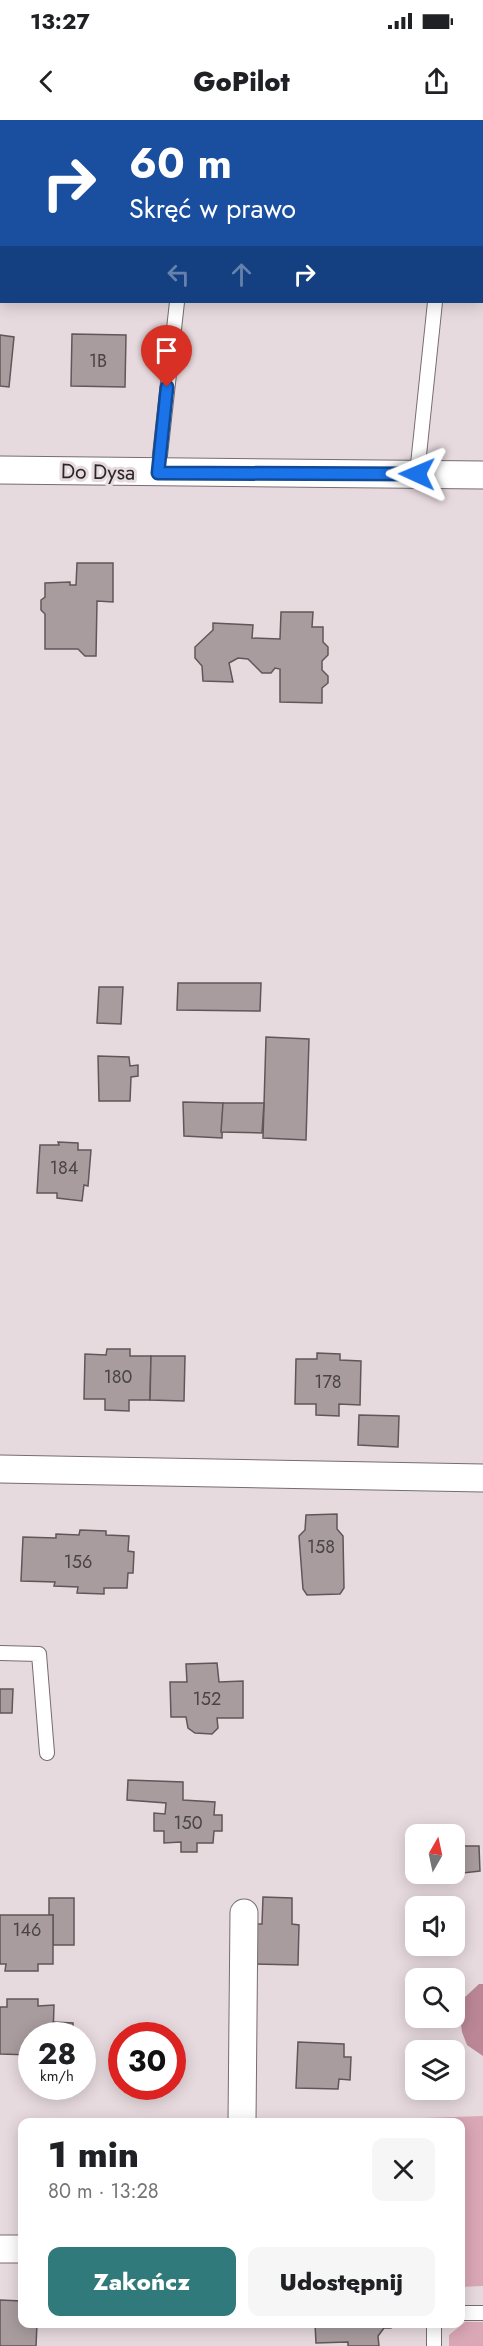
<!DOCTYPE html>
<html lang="pl">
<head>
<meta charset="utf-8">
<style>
  body { margin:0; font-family:Jost,sans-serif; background:#f6f6f6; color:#202124; height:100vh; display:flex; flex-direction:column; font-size:22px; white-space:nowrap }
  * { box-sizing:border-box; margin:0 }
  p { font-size:20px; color:#757577 }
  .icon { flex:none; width:33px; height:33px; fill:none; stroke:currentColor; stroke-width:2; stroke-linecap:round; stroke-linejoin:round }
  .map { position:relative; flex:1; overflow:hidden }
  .details { position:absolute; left:18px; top:1998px; width:447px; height:210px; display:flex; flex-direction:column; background:#fff; border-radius:12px; box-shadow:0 3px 15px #0003 }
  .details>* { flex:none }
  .hud { position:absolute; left:0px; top:0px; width:483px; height:183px; box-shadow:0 3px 15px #0003; background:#1a4fa0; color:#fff; overflow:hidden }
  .needle { width:39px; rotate:9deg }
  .tools { position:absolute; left:405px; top:1704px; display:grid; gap:12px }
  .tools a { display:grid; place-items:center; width:60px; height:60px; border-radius:12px; background:#fff; box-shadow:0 3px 15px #0003; font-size:30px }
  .speed { position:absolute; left:18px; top:1902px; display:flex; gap:12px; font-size:30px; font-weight:700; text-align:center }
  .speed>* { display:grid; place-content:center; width:78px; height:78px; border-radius:50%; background:#fff; box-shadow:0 3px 15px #0003; line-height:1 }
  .speed small { font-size:15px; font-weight:400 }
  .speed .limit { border:9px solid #d22; background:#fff; color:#111 }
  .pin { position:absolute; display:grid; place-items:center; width:51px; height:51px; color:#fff; margin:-62px -26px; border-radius:50% 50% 50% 0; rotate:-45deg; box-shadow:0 0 6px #0007 }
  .pin .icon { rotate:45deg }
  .me { position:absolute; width:66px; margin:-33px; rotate:271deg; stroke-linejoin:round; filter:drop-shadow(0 0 4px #0008) }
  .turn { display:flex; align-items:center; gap:21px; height:126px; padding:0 30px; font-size:27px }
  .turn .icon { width:78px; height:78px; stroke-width:2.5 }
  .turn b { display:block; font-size:42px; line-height:51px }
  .lanes { display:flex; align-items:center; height:57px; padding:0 30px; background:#0003; justify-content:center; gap:30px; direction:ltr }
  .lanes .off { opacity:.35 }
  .round { display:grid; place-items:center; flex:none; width:63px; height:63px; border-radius:12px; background:#f6f6f6 }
  .summary { display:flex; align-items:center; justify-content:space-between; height:102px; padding:0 30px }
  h1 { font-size:36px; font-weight:800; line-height:45px }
  .cta { display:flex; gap:12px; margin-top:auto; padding:12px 30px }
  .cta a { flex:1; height:69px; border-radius:12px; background:#317a7b; color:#fff; font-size:24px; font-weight:800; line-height:69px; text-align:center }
  .cta a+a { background:#f6f6f6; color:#202124 }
  .status { display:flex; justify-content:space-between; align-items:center; height:42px; padding:0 30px; background:#fff; direction:ltr }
  .status svg { height:16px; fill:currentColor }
  header { display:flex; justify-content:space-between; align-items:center; height:78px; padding:0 30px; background:#fff; font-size:27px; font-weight:800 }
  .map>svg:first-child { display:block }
  .green { fill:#daa7b6 }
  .water { fill:#bb8796 }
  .building { fill:#a89c9f; stroke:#615659; stroke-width:1.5 }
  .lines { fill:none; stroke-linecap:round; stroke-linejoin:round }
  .lane-casing { stroke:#776c6f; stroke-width:16 }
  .street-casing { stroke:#776c6f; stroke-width:29 }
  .lane { stroke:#fff; stroke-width:14 }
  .street { stroke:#fff; stroke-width:27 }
  .route-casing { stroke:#114b97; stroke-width:15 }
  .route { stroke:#1a73e8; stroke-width:10 }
  .labels { text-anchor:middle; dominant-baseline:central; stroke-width:6; stroke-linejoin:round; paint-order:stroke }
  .number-label { font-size:18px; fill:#4a4445 }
  .street-label { font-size:21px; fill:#2a2627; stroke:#e7dade }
</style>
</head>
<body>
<div class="status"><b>13:27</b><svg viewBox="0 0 49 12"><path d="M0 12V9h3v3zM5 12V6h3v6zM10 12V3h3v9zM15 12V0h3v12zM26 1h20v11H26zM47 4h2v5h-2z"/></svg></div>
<header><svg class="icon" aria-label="back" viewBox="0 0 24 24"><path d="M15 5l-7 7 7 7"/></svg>GoPilot<svg class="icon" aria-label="share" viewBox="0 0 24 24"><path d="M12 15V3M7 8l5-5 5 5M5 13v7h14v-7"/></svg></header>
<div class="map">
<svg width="483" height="2226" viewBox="0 0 483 2226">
  <rect width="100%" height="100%" fill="#e7dade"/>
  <!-- green -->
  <g class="green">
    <polygon points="483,1996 483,2166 461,2167 460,2002 423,2002 423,1998"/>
    <polygon points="465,2202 483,2202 483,2226 449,2226 449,2215"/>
  </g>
  <!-- water -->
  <polygon class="water" points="479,1864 483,1864 483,1936 467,1925 462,1912 460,1897 463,1879"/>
  <!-- building -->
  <g class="building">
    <polygon points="52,0 146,0 52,2"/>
    <polygon points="72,214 126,215 125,267 71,266"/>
    <polygon points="0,215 14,217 9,267 0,266"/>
    <polygon points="77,443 113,443 113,482 97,481 96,536 85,536 78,529 45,529 45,494 41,490 41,480 45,477 45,463 70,462 70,465 76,465"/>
    <polygon points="281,492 313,492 312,507 323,507 323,522 328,527 328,535 322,541 322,550 328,556 328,563 322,568 322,583 280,582 280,549 275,548 271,553 262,553 248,539 238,538 229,543 233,562 203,561 202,546 195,538 195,527 213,510 213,503 253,505 252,518 280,519"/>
    <polygon points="178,863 261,863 260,891 177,890"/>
    <polygon points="99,867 123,867 121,904 97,903"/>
    <polygon points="266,917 309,919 306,1020 263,1018"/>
    <polygon points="98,936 129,937 130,946 138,945 138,956 131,957 130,981 99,981"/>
    <polygon points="183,982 223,983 222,1018 184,1016"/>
    <polygon points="223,983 264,983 262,1013 221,1012"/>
    <polygon points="58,1022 78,1023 78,1030 91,1030 88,1066 84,1065 82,1081 57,1078 57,1073 37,1073 40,1025 59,1025"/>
    <polygon points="107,1229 130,1229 130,1236 151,1236 150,1280 129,1280 129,1291 105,1290 105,1279 84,1279 85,1234 106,1235"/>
    <polygon points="317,1233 340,1234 340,1240 361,1241 360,1285 339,1284 339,1296 316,1295 316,1284 295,1284 296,1239 317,1239"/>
    <polygon points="151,1236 185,1236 184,1281 150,1280"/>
    <polygon points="359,1295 399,1296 398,1327 358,1325"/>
    <polygon points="337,1394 337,1409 343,1416 344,1468 340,1474 307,1475 303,1469 299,1416 305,1410 306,1395"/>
    <polygon points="80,1410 106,1411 106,1415 129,1416 128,1431 134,1432 133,1453 128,1453 127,1468 104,1468 104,1474 77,1473 78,1467 54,1466 55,1462 21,1461 23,1417 56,1418 56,1414 79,1415"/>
    <polygon points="217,1543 219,1562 243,1561 243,1598 217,1598 218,1608 212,1614 195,1613 188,1608 186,1597 171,1597 170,1562 187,1562 186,1544"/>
    <polygon points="0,1569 13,1569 12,1593 0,1593"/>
    <polygon points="128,1660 183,1662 183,1680 215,1682 214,1695 222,1695 222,1711 214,1711 213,1723 197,1723 197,1732 181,1732 181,1722 164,1723 164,1711 154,1711 154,1693 165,1694 166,1683 127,1680"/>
    <polygon points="462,1726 479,1726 480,1751 463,1753 463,1746 454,1746 454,1732 462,1732"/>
    <polygon points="263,1777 292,1778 292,1804 299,1805 298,1845 249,1844 250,1804 262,1804"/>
    <polygon points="49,1778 74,1778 74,1825 53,1825 53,1795 49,1795"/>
    <polygon points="0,1795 53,1795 53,1844 38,1844 38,1851 5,1851 6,1844 0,1844"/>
    <polygon points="7,1879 38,1879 38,1886 54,1885 53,1916 32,1916 32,1935 0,1934 0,1887 7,1887"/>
    <polygon points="53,1902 73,1903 73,1916 53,1916"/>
    <polygon points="298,1922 344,1924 344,1937 351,1937 350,1960 339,1959 338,1969 296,1968"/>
    <polygon points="0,2180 22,2181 22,2204 37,2204 36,2226 0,2226"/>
    <polygon points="315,2204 392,2204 391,2208 384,2208 378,2216 379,2226 348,2226 348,2222 316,2223"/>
  </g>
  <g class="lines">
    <defs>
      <g id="lane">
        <polyline points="453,0 453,2"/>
        <polyline points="196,2 196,0"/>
        <polyline points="158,353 177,182"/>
        <polyline points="417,354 435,182"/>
        <polyline points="0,1533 39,1534 47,1633"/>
        <polyline points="460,2193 483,2193"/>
        <polyline points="434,2204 434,2226"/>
      </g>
      <g id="street">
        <polyline points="0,350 483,355"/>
        <polyline points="0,1349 483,1358"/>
        <polyline points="242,2002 244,1793"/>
        <polyline points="0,2129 22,2129"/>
      </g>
    </defs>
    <!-- lane casing -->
    <use href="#lane" class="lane-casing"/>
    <!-- street casing -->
    <use href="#street" class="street-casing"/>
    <!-- lane -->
    <use href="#lane" class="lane"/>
    <!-- street -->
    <use href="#street" class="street"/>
  </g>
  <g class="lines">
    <defs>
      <polyline id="route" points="167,267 158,353 417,354"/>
    </defs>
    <!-- route casing -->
    <use href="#route" class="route-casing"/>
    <!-- route -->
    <use href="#route" class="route"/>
  </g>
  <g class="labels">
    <!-- number labels -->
    <g class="number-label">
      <text x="98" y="241">1B</text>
      <text x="64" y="1048">184</text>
      <text x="118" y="1257">180</text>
      <text x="328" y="1262">178</text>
      <text x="321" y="1427">158</text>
      <text x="78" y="1442">156</text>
      <text x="207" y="1579">152</text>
      <text x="188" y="1703">150</text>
      <text x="27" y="1810">146</text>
    </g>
    <!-- street labels -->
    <g class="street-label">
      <text transform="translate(98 352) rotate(1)">Do Dysa</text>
    </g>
  </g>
</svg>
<div class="tools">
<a><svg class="needle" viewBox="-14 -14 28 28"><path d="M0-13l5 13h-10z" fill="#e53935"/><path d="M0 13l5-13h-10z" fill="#757577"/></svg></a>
<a><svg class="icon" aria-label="sound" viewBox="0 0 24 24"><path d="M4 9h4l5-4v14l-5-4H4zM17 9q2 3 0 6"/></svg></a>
<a><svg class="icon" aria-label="search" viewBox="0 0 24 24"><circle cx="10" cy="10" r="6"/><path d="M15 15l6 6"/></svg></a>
<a><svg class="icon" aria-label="layers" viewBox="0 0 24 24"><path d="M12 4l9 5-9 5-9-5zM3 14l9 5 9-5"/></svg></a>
</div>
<div class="speed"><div>28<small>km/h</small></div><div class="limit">30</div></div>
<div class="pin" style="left:167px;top:267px;background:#d93025"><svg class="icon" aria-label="arrive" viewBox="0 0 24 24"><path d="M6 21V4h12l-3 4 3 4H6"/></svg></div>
<svg class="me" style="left:417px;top:354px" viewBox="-20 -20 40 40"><path d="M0-17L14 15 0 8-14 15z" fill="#1a73e8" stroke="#fff" stroke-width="4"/></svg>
<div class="hud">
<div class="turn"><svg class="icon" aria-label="right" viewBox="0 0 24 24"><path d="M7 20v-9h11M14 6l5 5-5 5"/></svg><div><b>60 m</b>Skręć w prawo</div></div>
<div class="lanes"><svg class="icon off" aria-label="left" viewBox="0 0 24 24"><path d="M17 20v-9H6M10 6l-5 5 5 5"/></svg><svg class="icon off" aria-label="ahead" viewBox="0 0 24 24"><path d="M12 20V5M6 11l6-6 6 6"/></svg><svg class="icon" aria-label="right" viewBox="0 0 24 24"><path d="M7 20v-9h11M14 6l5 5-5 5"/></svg></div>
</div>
<section class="details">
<div class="summary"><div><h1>1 min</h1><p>80 m · 13:28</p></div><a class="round"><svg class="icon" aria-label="close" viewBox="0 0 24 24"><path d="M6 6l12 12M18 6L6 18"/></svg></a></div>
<div class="cta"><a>Zakończ</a><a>Udostępnij</a></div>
</section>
</div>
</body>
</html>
